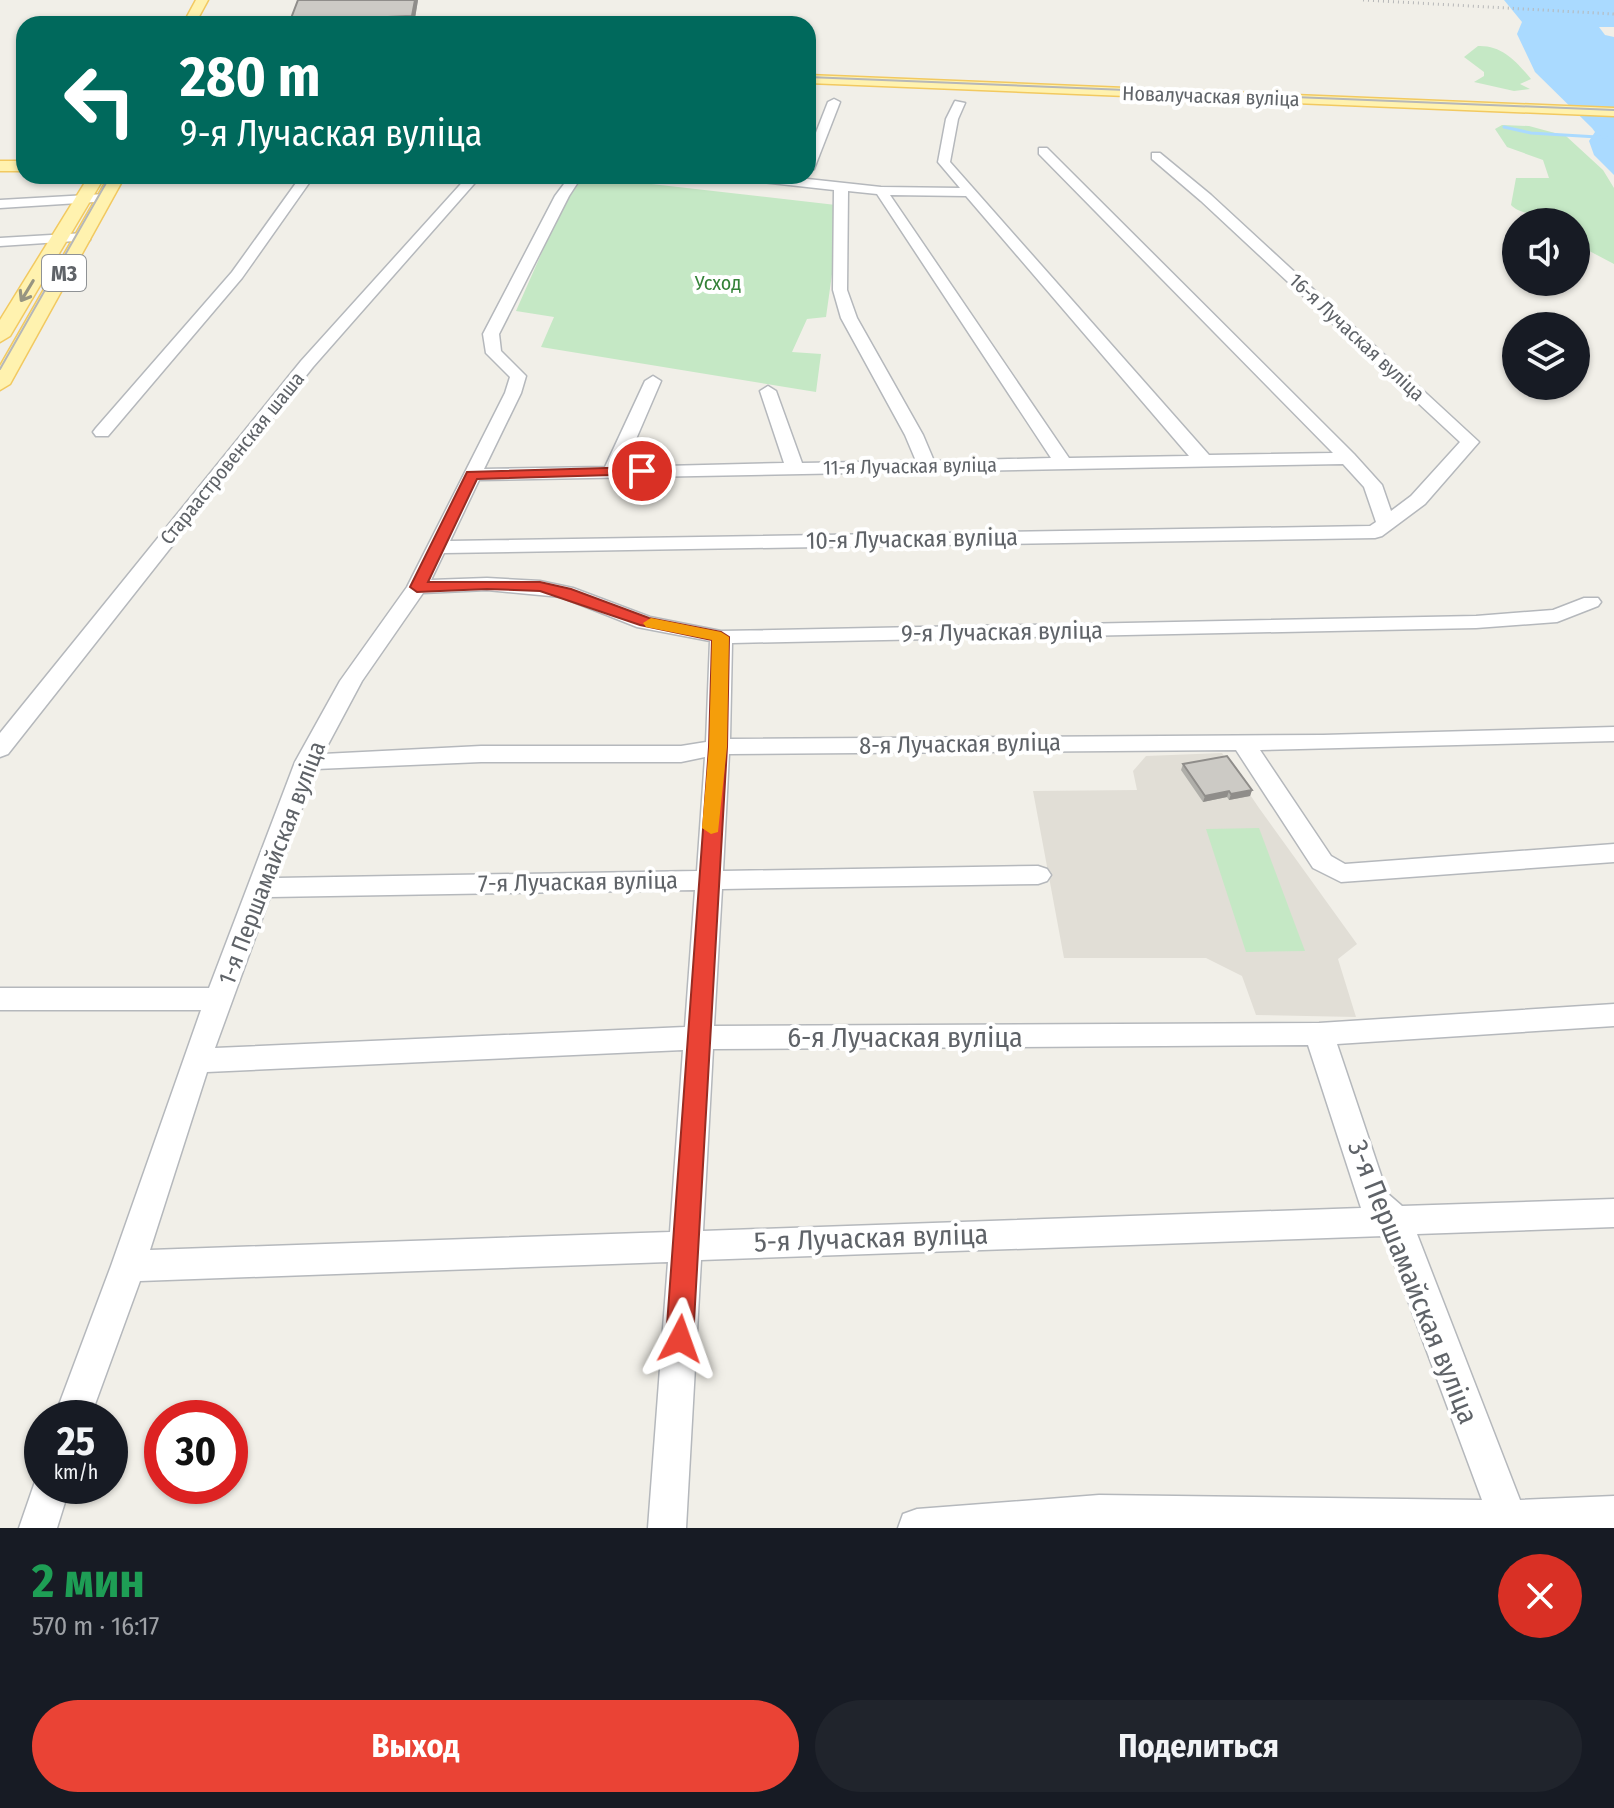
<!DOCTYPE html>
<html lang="ru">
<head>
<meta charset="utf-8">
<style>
  body { margin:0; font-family:"Fira Sans Condensed",sans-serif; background:#20242c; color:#f1f3f6; height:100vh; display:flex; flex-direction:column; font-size:30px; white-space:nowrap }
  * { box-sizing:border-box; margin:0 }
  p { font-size:26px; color:#9ea1a6 }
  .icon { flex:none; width:44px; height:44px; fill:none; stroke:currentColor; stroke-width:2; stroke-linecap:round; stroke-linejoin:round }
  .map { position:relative; height:1528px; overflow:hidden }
  .sheet { display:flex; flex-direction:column; background:#171b24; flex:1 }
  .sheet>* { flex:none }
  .banner { position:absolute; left:16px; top:16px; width:800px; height:168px; border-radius:24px; box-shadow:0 2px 6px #0004; background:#00695c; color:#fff; overflow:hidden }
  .tools { position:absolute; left:1502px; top:208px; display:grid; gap:16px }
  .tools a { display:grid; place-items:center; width:88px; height:88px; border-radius:50%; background:#171b24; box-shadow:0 2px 6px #0004; font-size:40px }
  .speed { position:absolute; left:24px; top:1400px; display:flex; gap:16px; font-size:40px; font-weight:700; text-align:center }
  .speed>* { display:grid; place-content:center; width:104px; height:104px; border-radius:50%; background:#171b24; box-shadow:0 2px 6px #0004; line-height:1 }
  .speed small { font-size:20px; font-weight:400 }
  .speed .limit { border:12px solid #d22; background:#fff; color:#111 }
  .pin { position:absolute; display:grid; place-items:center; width:68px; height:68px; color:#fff; margin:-34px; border:4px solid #fff; border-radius:50%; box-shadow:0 2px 8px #0007 }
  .me { position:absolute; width:88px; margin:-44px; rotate:4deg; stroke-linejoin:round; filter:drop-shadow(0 0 6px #0008) }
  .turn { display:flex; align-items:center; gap:28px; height:168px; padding:0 32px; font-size:36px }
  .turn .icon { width:104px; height:104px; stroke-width:2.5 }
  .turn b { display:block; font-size:56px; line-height:68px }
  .round { display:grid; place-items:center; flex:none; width:84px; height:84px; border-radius:42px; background:#20242c }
  .overview { display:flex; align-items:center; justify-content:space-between; height:136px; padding:0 32px }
  h1 { font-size:48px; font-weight:700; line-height:60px; color:#1e9e55 }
  .primary-button { display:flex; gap:16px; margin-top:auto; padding:16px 32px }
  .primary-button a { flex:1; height:92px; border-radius:48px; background:#ea4335; color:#fff; font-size:32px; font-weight:700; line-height:92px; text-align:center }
  .primary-button a+a { background:#20242c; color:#f1f3f6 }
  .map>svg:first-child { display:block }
  .education { fill:#e1ded6 }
  .green { fill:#c5e8c5 }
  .water { fill:#aadaff }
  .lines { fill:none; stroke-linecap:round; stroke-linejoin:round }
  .stream { stroke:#aadaff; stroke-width:3 }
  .minor-casing { stroke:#b5b8bc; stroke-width:3 }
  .major-casing { stroke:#f2c960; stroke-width:3 }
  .minor { fill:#fff; fill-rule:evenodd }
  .major { fill:#fff2af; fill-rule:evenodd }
  .tram { stroke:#b6b7b8; stroke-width:2 }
  .rail { stroke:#b6b7b8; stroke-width:3; stroke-dasharray:1 4; stroke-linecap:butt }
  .wall { fill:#afaea9 }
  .shaded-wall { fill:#8f8d8a }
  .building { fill:#cccac5; stroke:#8f8d8a; stroke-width:2 }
  .oneway { stroke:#979581 }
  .route { fill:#ea4335; stroke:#982c22; stroke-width:2 }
  .slow { fill:#f59e0b }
  .labels { text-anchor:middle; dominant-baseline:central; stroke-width:8; stroke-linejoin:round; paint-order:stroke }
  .far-street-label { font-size:20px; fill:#5f6368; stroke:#fff }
  .far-park-label { font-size:20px; fill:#348238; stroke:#fff }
  .shield { fill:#fff; stroke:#8f9295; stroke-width:2 }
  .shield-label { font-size:22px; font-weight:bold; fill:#5f6368 }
  .street-label { font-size:24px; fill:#5f6368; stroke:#fff }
  .near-street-label { font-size:28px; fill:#5f6368; stroke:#fff }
</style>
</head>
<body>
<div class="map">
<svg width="1614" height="1528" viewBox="0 0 1614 1528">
  <rect width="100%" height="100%" fill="#f1efe8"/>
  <!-- education -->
  <polygon class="education" points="1222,753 1259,808 1357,944 1338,959 1356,1017 1256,1015 1242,976 1206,958 1064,958 1033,791 1137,790 1133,771 1146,756"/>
  <!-- green -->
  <g class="green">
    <path d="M1478,46C1502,45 1516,61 1531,79L1520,84L1530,89L1514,91L1474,82L1484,76V72L1464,57Z"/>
    <path d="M1502,125L1529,126L1566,136L1603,170L1614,188V264L1576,244V222H1543C1538,212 1520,215 1511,205L1516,178H1549L1543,160L1507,147L1495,129Z"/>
    <polygon points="581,176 836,205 833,267 826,317 807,319 792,352 821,354 816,392 541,347 554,317 516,311 565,200"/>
    <polygon points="1259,828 1305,951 1246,952 1206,829"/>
  </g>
  <!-- water -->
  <polygon class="water" points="1504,0 1614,0 1614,27 1599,27 1605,35 1614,37 1614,175 1594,155 1589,141 1595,132 1592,128 1535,72 1517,34 1522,22"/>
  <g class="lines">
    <!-- stream -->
    <polyline class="stream" points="1504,127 1531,133 1614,138"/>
    <defs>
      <g id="minor">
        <polygon points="834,99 840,102 814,169 808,173 808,153 828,102"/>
        <path d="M955,101L965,103L958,119L950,162L1209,455L1333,453L1039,154V148H1047L1354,454L1382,485L1391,511L1411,496L1460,442L1201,201L1152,159V153H1160L1211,195L1479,442L1425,504L1382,536L1375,538L444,553L431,580L487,578L540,581L573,588L650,617L721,631L1476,616L1553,610L1584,598H1598L1601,602L1598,606L1557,622L1476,628L732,643L730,739L1323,735L1614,727V741L1260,750L1331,856L1345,864L1614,844V862L1341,882L1313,868L1236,750L729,754L723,871L1038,866L1047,869L1051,875L1047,881L1038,884L722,889L714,1026L1319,1023L1614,1004V1026L1337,1044L1387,1193L1402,1206L1614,1199V1227L1417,1234L1520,1500L1614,1496V1528H898L903,1514L917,1509L1099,1495L1482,1500L1384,1236L701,1260L686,1528H648L668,1262L140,1281L90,1418H54L111,1266L201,1010H0V988H209L295,762L340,681L407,587L505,393L510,377L486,353L483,334L555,196L570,176H582L569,196L499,334L501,351L526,376L521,393L484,469L605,467L645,381L653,376L661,381L624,467L784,463L760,391L768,386L776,391L802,463L916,461L905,435L841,318L833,290L834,190L745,180L739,176H780L881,187L960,188L938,162L946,119ZM848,191L877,194L1051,458L934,461L923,435L857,318L847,290ZM890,195L966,196L1189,456L1069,458ZM1343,464L1364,487L1376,522L1370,526L450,541L479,480ZM487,590L561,597L637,627L710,641L706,742L681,746H481L323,754L362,681L423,593ZM705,757L697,871L277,878L316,769L481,762H681ZM695,890L685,1027L215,1048L270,897ZM1308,1045L1361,1208L703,1231L713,1049ZM683,1050L670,1232L150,1250L207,1072Z"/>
        <polygon points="301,176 314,176 242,278 108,436 96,436 93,432 96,428 232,272"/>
        <polygon points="468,176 481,176 313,367 8,754 0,757 0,733 301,361"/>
        <polygon points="105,194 110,195 110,201 0,208 0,200"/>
        <polygon points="85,233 90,234 90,240 0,246 0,238"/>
        <polygon points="42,1471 42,1486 70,1486 57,1528 19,1528 38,1473"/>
      </g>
      <g id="major">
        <polygon points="196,0 208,0 195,24 183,24"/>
        <polygon points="808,75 1614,108 1614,116 808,83"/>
        <rect x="0" y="161" width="24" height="10"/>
        <polygon points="89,176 105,176 10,336 0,342 0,320"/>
        <polygon points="109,176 125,176 10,384 0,390 0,366"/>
      </g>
    </defs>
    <!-- minor casing -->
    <use href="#minor" class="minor-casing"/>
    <!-- major casing -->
    <use href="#major" class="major-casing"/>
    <!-- minor -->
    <use href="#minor" class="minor"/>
    <!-- major -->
    <use href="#major" class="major"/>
    <!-- tram -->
    <g class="tram">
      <polyline points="808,77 1614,110"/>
      <polyline points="0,369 110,176"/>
    </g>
    <!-- rail -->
    <polyline class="rail" points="1363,0 1614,14"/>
  </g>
  <!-- wall -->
  <g class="wall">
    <polygon points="298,0 418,0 414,24 290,24 290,21"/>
    <polygon points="1183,764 1252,790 1250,796 1229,800 1227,797 1203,802 1181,770"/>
  </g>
  <!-- shaded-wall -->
  <g class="shaded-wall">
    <polygon points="415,0 418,0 414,24 412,16"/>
    <polygon points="1252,790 1250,796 1229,800 1231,794"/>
    <polygon points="1229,791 1227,797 1203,802 1205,796"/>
  </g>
  <!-- building -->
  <g class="building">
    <polygon points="298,0 415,0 412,16 290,21"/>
    <polygon points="1227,756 1252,790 1231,794 1229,791 1205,796 1183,764"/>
  </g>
  <!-- one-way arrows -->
  <defs><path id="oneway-shaft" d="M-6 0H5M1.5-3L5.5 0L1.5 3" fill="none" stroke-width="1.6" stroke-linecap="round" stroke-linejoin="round" transform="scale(2)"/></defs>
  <use class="oneway" href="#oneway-shaft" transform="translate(27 291) rotate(121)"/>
  <!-- route -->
  <polygon class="route" points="642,467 649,471 647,474 477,479 428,582 540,582 571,589 649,618 721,632 729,637 727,747 693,1339 689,1348 680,1351 670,1348 666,1339 709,747 712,640 640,625 540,591 487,589 417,592 410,587 467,472"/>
  <!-- slow -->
  <polygon class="slow" points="651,618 721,632 729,637 727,747 718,832 711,834 702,828 709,747 712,640 646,627 643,623"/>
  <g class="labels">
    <!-- far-street labels -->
    <g class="far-street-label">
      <text transform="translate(1211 96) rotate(2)">Новалучаская вуліца</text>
      <text transform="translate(1357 337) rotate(43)">16-я Лучаская вуліца</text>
      <text transform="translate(232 458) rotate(-51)">Стараастровенская шаша</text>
      <text transform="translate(910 466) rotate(-1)">11-я Лучаская вуліца</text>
    </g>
    <!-- far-park labels -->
    <g class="far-park-label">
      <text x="718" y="283">Усход</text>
    </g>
    <!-- shield labels -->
    <rect class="shield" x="42" y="255" width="44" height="36" rx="6"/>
    <g class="shield-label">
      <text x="64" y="273">М3</text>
    </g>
    <!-- street labels -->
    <g class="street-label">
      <text transform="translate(912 539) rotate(-1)">10-я Лучаская вуліца</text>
      <text transform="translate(1002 632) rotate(-1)">9-я Лучаская вуліца</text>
      <text transform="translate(960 744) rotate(-1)">8-я Лучаская вуліца</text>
      <text transform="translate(272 863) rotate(-69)">1-я Першамайская вуліца</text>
      <text transform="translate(578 882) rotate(-1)">7-я Лучаская вуліца</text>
    </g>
    <!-- near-street labels -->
    <g class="near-street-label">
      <text x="905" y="1037">6-я Лучаская вуліца</text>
      <text transform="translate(871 1238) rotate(-2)">5-я Лучаская вуліца</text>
      <text transform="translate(1413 1282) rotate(68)">3-я Першамайская вуліца</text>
    </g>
  </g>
</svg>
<div class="tools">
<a><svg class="icon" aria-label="sound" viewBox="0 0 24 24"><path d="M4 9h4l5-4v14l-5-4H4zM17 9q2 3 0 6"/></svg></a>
<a><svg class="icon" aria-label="layers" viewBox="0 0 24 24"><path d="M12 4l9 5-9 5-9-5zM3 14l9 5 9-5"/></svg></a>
</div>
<div class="speed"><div>25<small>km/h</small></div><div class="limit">30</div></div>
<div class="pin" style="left:642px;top:471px;background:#d93025"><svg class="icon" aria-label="arrive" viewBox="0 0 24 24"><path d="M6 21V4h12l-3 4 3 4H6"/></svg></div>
<svg class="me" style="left:680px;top:1339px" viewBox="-20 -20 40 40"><path d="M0-17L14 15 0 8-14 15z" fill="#ea4335" stroke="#fff" stroke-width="4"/></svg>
<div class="banner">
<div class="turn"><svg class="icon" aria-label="left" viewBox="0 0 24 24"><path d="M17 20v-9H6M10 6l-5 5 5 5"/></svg><div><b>280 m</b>9-я Лучаская вуліца</div></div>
</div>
</div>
<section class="sheet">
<div class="overview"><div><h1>2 мин</h1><p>570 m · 16:17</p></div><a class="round" style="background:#d93025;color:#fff"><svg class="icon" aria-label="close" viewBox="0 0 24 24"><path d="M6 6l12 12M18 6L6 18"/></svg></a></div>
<div class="primary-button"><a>Выход</a><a>Поделиться</a></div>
</section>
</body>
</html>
